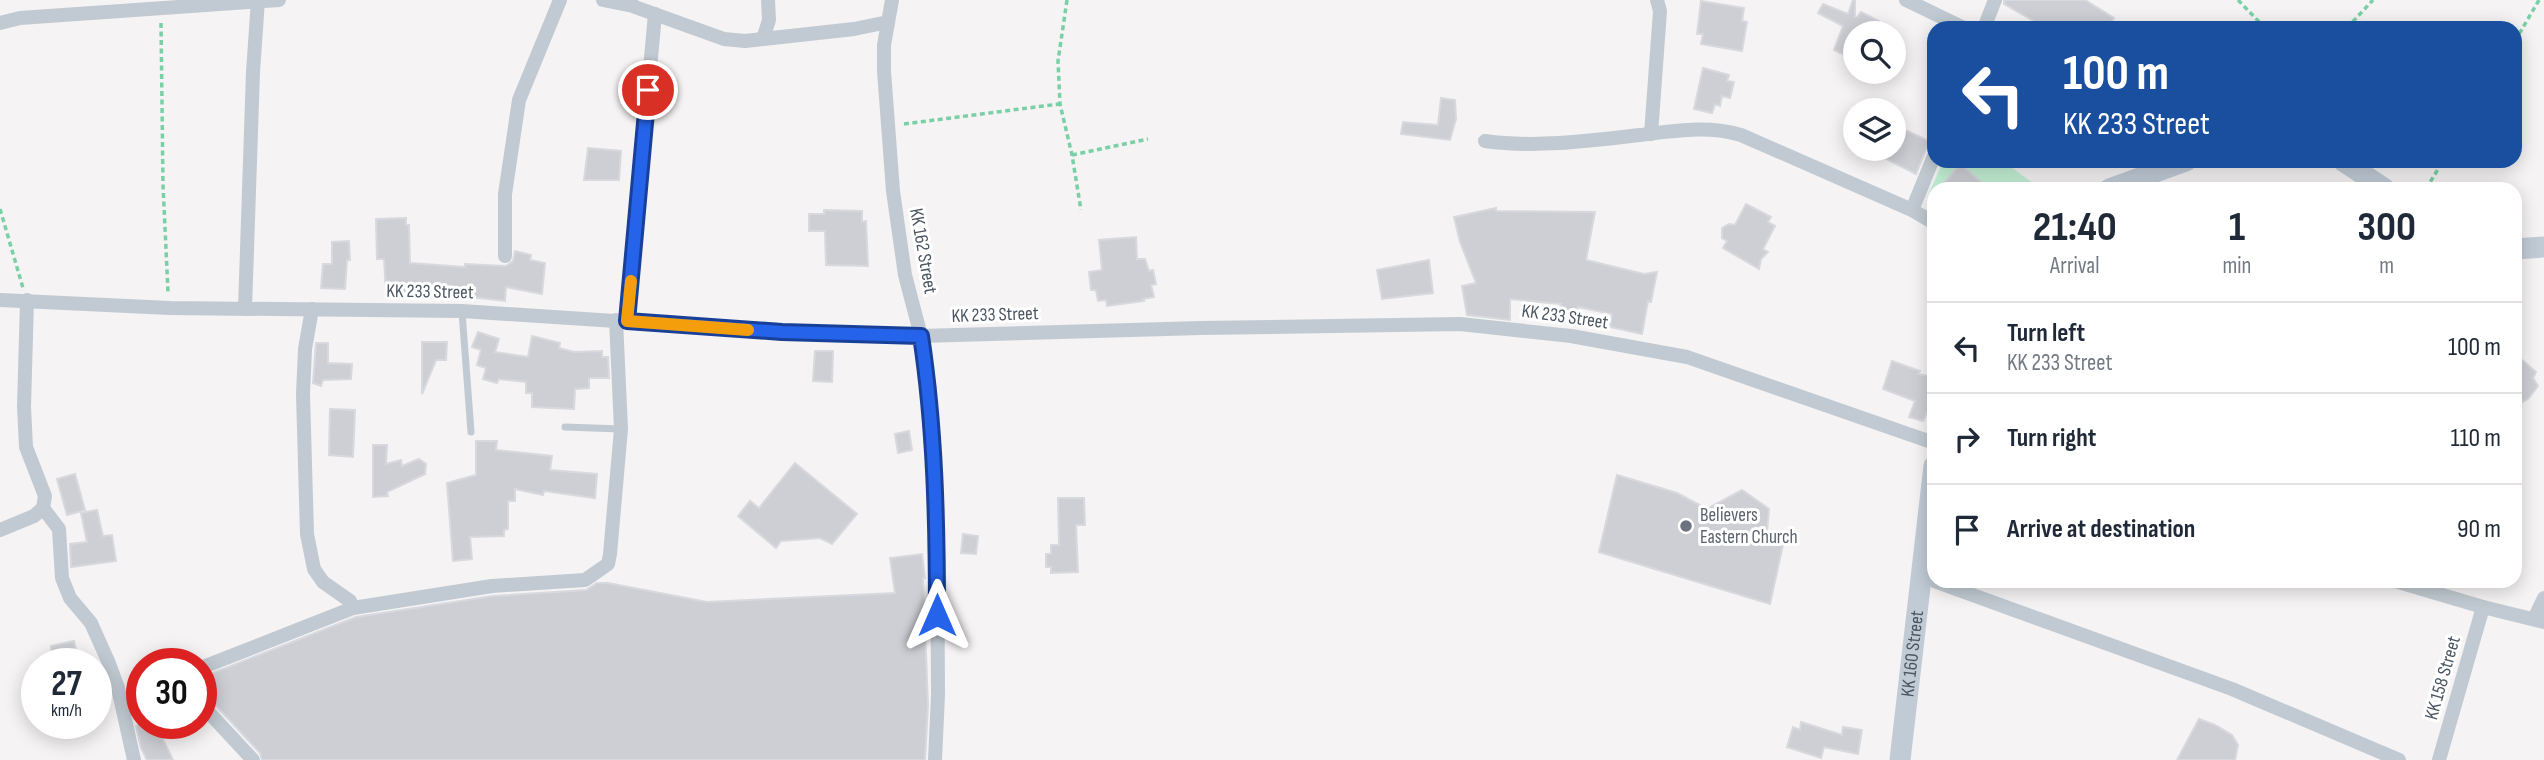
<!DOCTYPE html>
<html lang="en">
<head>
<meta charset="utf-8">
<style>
  body { margin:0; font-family:"Sofia Sans Condensed",sans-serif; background:#f2f2f3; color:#1f2937; height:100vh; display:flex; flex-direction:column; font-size:26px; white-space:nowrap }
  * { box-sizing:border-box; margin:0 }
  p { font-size:23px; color:#747a83 }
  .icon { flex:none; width:38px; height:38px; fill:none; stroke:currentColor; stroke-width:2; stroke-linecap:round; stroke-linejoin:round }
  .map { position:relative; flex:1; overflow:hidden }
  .panel { position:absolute; left:1927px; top:182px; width:595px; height:406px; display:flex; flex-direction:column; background:#fff; border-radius:21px; box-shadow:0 4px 18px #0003 }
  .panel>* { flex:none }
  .hud { position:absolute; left:1927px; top:21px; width:595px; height:147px; border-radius:21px; box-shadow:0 4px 18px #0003; background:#1a4fa0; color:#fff; overflow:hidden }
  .buttons { position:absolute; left:1843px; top:21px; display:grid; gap:14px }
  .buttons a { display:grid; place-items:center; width:63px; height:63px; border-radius:50%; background:#fff; box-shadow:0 4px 18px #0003; font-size:35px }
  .speed { position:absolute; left:21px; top:648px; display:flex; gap:14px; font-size:35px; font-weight:700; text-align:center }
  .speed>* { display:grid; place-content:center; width:91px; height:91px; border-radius:50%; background:#fff; box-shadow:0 4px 18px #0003; line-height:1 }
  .speed small { font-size:18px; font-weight:400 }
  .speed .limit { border:10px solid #d22; background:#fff; color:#111 }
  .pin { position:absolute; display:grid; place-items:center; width:60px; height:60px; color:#fff; margin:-30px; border:4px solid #fff; border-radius:50%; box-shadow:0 2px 7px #0007 }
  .me { position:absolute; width:77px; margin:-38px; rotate:0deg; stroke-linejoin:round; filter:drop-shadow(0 0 5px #0008) }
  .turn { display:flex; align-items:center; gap:24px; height:147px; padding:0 21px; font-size:32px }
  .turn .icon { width:91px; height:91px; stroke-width:2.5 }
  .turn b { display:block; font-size:49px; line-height:60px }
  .eta { display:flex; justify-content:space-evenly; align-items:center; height:119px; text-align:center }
  .eta b { font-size:42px; font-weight:700; line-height:49px }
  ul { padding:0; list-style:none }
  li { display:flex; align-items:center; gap:21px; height:91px; padding:0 21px; border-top:2px solid #e0e1e3 }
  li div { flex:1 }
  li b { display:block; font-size:26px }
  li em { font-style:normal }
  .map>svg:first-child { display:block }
  .green { fill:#c3f1d5 }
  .building { fill:#cdcfd5; stroke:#d7d9de; stroke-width:2 }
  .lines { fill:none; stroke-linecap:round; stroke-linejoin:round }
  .path { stroke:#7ad0a6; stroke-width:3.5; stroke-dasharray:5 3.5; stroke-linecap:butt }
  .lane { stroke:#c1cad2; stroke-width:7 }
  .street { stroke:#c1cad2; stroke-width:14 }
  .secondary { stroke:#c1cbd6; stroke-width:21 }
  .route-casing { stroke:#184099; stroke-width:18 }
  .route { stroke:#2563eb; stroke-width:12 }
  .slow { stroke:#f59e0b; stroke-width:12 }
  .worship-dot { fill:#6b7280; stroke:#fff; stroke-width:2.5 }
  .labels { text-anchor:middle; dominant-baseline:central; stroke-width:6; stroke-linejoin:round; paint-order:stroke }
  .street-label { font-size:19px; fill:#4a5661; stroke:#fff }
  .worship-label { font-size:19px; fill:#5b616d; stroke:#fff; text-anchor:start }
</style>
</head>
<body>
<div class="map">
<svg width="2544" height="760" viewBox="0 0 2544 760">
  <rect width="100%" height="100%" fill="#f5f3f3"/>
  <!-- green -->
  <polygon class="green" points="1943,161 2003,161 2038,187 1934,189 1934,200 1928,196"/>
  <!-- building -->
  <g class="building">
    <polygon points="1853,0 1855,0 1855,17 1857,17 1861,12 1879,21 1874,33 1855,33 1855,60 1834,50 1843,26 1818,13 1823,4 1848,14"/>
    <polygon points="2004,0 2085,0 2114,18 2108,28 2046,28 2004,4"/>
    <polygon points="1701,1 1744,8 1742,21 1747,22 1742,51 1701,44 1703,34 1697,34"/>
    <polygon points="1703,68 1729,75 1727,81 1734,82 1730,98 1722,96 1720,106 1715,104 1712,113 1694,109"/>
    <polygon points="1441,98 1455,100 1456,119 1450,140 1401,134 1403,122 1438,125"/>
    <polygon points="1894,125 1929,141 1916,174 1867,149 1894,149"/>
    <polygon points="588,148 621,151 619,180 584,180"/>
    <polygon points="1960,164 1990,189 1939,189"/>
    <polygon points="1746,204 1771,217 1768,222 1775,226 1763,249 1768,252 1761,259 1759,269 1723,248 1727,241 1722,238 1722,228 1729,224 1735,225"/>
    <polygon points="1496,208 1496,211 1595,212 1586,260 1644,274 1657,272 1651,302 1648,301 1642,334 1610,327 1612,314 1578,307 1573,322 1557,322 1561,304 1510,299 1510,320 1467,315 1462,286 1476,283 1460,242 1454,217"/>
    <polygon points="824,210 862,211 862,222 866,221 868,266 826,265 825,231 809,231 809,214 824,214"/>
    <polygon points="406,218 406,225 409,225 410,263 465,267 465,264 506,266 513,261 515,251 531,255 530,260 545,263 542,294 506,287 505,301 453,295 386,293 384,259 377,259 376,219"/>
    <polygon points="1136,237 1137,259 1145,259 1149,271 1153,270 1156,284 1151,285 1154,297 1143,299 1144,301 1107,306 1106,300 1098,301 1096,290 1091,290 1089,272 1102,270 1099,240"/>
    <polygon points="349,241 350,260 347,260 345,289 321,288 323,264 332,264 332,242"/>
    <polygon points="1429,260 1433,293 1382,299 1377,270"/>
    <polygon points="478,332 499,339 495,352 528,357 532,336 560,343 559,348 574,352 602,351 602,357 608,357 609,378 589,378 589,388 575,389 574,409 532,407 532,393 526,393 526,382 499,379 497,383 483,379 486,368 477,365 481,350 472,347"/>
    <polygon points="422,342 447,342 446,360 436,360 422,394"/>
    <polygon points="316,343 328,343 328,363 352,364 351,379 323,380 321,386 313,383"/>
    <polygon points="815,351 833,351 832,382 813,381"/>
    <polygon points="2515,354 2536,372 2533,378 2538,386 2528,399 2515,406"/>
    <polygon points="1892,361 1920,371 1918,374 1934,377 1934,398 1923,421 1909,417 1915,401 1883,389"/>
    <polygon points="330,409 355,410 353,457 329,455"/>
    <polygon points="909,431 912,450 898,453 895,434"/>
    <polygon points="476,441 497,441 496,450 552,456 550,470 597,474 595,498 544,491 543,495 515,489 515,501 508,501 508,529 504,530 504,536 470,537 472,559 453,561 447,483 476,475"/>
    <polygon points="373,445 387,445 386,464 401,460 402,466 419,459 426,464 425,474 387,492 388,496 373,497"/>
    <polygon points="795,463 857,514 832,544 820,538 781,541 776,548 738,516 750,501 759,508"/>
    <polygon points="75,474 85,510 67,515 57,479"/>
    <polygon points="1617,475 1677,493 1707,509 1742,490 1769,509 1766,544 1783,545 1770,604 1599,552"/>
    <polygon points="1058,498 1084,498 1085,525 1076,525 1078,572 1051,573 1051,567 1046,567 1046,554 1051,554 1051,545 1059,545"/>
    <polygon points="97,510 103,536 112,535 116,561 71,567 70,544 87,542 81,513"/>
    <polygon points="963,534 978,536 976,554 961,553"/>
    <polygon points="922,554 925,578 923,578 928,705 925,760 262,760 260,753 208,697 201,695 201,681 206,680 210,674 356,617 493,596 586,590 597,583 608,583 707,602 895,593 890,558"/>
    <polygon points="74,641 79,663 52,663 51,646"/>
    <polygon points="2199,719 2215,725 2232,735 2238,745 2235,760 2177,760"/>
    <polygon points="1801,722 1842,735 1843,727 1862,730 1858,754 1824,747 1821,758 1787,747 1793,727 1800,730"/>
    <polygon points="143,723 155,723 173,760 147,760 141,748 136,726"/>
  </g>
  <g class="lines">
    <!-- path -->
    <g class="path">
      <polyline points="1067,0 1058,61 1060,104 1072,155 1081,210"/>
      <polyline points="2238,0 2265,28"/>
      <polyline points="161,23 163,185 168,292"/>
      <polyline points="2347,28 2373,0"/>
      <polyline points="2515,41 2539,0"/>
      <polyline points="904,124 1059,104"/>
      <polyline points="1072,155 1148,139"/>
      <polyline points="2426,189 2443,161"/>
      <polyline points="0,209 23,288"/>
    </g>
    <!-- lane -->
    <g class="lane">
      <polyline points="462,312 471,432"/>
      <polyline points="565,427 621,429"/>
    </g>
    <!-- street -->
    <g class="street">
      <polyline points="603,0 633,6"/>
      <polyline points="626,0 635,7 724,39 745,41 854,29 888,22"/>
      <polyline points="892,0 884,45 884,71 893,191 905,275 921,336 930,391 930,436 937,510 938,695 935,760"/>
      <polyline points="1906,0 1964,28"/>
      <polyline points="0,23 20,18 279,0"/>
      <polyline points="1984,28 1995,0"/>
      <polyline points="763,39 769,20 768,0"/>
      <polyline points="1651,134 1660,11 1657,0"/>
      <path d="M1485,141C1535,148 1589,141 1640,135C1674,131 1708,125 1741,135L1912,210"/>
      <polyline points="1934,156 1912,210 1934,223"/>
      <polyline points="505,256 505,194 519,100 560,0"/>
      <polyline points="0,300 170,308 462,311 782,332 921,336 1201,328 1460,324 1571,336 1687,357 1934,443"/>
      <polyline points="245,309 253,72 258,0"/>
      <polyline points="312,309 305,349 303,394 307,534 314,569 323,582 350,601 353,608"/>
      <polyline points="627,321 655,14"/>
      <polyline points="43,508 59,529 62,578 70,598 91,623 108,661 118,688 134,760"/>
      <polyline points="0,530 34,516 43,508 45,496 26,447 24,407 27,300"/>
      <polyline points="1934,581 2232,689 2399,760"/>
      <polyline points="2395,581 2483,607 2544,622"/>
      <polyline points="2534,619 2544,598"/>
      <polyline points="201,672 203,667 353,608 492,586 585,580 608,564 610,554 621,429 616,320"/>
      <polyline points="201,704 253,760"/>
      <polyline points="2439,760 2483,607"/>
    </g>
    <!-- secondary -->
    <g class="secondary">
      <polyline points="2343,161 2385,189"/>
      <polyline points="2109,189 2186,161"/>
      <polyline points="2515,249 2544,247"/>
      <path id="s1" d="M1900,760L1934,466"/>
    </g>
  </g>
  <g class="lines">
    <defs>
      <path id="route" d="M648,90L627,321L782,332L921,336C935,428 937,522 937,615"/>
    </defs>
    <!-- route casing -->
    <use href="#route" class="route-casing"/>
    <!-- route -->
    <use href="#route" class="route"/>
    <!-- slow -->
    <polyline class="slow" points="631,281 627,321 748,330"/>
  </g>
  <!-- markers -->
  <circle class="worship-dot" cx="1686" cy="526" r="7"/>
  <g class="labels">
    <!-- street labels -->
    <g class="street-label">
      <text transform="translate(923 251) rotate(80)">KK 162 Street</text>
      <text transform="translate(430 292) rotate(1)">KK 233 Street</text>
      <text transform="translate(995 315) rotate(-2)">KK 233 Street</text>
      <text transform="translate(1565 317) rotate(8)">KK 233 Street</text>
      <text stroke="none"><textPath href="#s1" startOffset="107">KK 160 Street</textPath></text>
      <text transform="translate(2443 678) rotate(-74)">KK 158 Street</text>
    </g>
    <!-- worship labels -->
    <g class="worship-label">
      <text x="1700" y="515">Believers<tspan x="1700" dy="22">Eastern Church</tspan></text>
    </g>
  </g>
</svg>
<div class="buttons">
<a><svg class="icon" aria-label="search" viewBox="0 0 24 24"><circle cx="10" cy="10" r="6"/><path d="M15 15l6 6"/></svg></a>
<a><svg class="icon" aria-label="layers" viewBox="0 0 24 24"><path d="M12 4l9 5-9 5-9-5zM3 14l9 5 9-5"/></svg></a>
</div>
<div class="speed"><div>27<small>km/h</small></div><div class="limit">30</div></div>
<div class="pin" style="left:648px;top:90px;background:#d93025"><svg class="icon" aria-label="arrive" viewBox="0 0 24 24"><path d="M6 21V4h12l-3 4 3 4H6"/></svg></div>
<svg class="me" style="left:937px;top:615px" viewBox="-20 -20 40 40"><path d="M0-17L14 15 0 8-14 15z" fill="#2563eb" stroke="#fff" stroke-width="4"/></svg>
<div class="hud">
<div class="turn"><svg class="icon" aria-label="left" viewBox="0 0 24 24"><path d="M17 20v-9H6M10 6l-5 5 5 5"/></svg><div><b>100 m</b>KK 233 Street</div></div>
</div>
<section class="panel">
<div class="eta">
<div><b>21:40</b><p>Arrival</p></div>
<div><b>1</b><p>min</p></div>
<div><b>300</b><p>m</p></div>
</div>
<ul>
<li><svg class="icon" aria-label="left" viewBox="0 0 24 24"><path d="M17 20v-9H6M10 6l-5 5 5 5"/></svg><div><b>Turn left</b><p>KK 233 Street</p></div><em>100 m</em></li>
<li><svg class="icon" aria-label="right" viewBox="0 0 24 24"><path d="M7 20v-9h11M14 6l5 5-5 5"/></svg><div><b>Turn right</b></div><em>110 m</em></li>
<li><svg class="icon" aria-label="arrive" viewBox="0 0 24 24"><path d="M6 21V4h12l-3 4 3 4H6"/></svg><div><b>Arrive at destination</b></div><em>90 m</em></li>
</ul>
</section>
</div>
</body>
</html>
